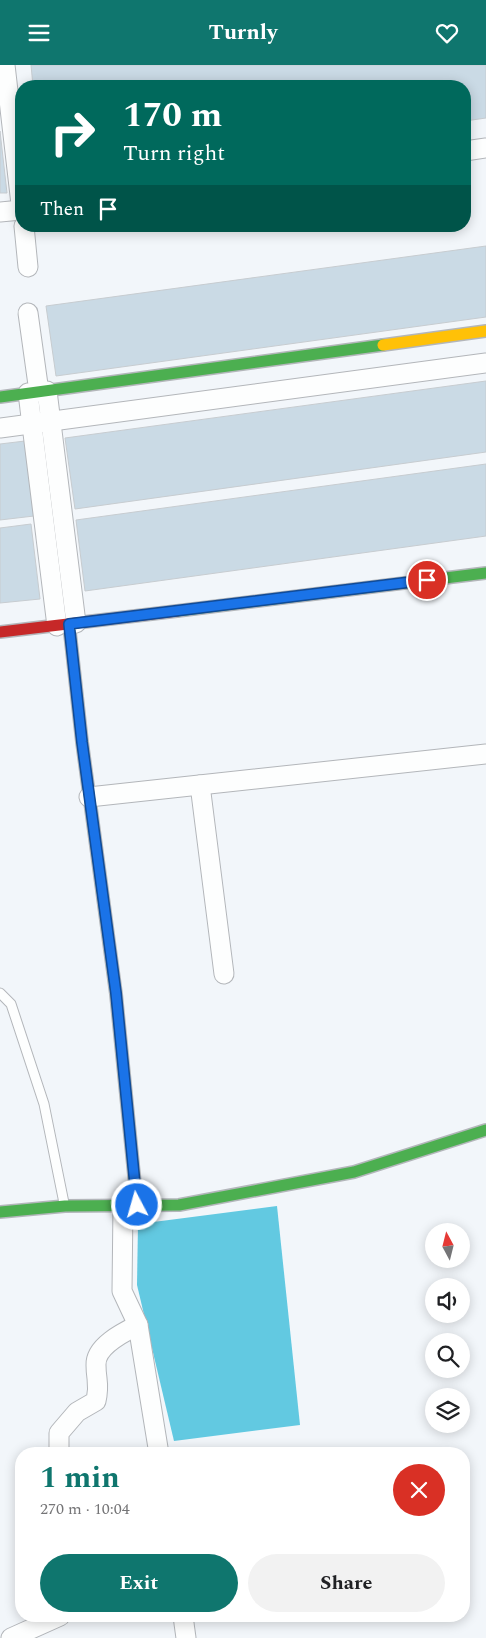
<!DOCTYPE html>
<html lang="en">
<head>
<meta charset="utf-8">
<style>
  body { margin:0; font-family:Spectral,serif; background:#f2f2f2; color:#202124; height:100vh; display:flex; flex-direction:column; font-size:19px; white-space:nowrap }
  * { box-sizing:border-box; margin:0 }
  p { font-size:16px; color:#757577 }
  .icon { flex:none; width:28px; height:28px; fill:none; stroke:currentColor; stroke-width:2; stroke-linecap:round; stroke-linejoin:round }
  .map { position:relative; flex:1; overflow:hidden }
  .drawer { position:absolute; left:15px; top:1382px; width:455px; height:175px; display:flex; flex-direction:column; background:#fff; border-radius:20px; box-shadow:0 2px 12px #0003 }
  .drawer>* { flex:none }
  .hud { position:absolute; left:15px; top:15px; width:456px; height:152px; border-radius:20px; box-shadow:0 2px 12px #0003; background:#00695c; color:#fff; overflow:hidden }
  .needle { width:32px; rotate:353deg }
  .buttons { position:absolute; left:425px; top:1158px; display:grid; gap:10px }
  .buttons a { display:grid; place-items:center; width:45px; height:45px; border-radius:50%; background:#fff; box-shadow:0 2px 12px #0003; font-size:25px }
  .pin { position:absolute; display:grid; place-items:center; width:42px; height:42px; color:#fff; margin:-21px; border:2px solid #fff; border-radius:50%; box-shadow:0 1px 5px #0007 }
  .me { position:absolute; width:55px; margin:-28px; rotate:354deg; stroke-linejoin:round; filter:drop-shadow(0 0 4px #0008) }
  .turn { display:flex; align-items:center; gap:18px; height:105px; padding:0 25px; font-size:22px }
  .turn .icon { width:65px; height:65px; stroke-width:2.5 }
  .turn b { display:block; font-size:35px; line-height:42px }
  .then { display:flex; align-items:center; height:48px; padding:0 25px; background:#0003; gap:10px; font-size:19px }
  .round { display:grid; place-items:center; flex:none; width:52px; height:52px; border-radius:26px; background:#f2f2f2 }
  .headline { display:flex; align-items:center; justify-content:space-between; height:85px; padding:0 25px }
  h1 { font-size:30px; font-weight:700; line-height:38px; color:#0f766e }
  .button { display:flex; gap:10px; margin-top:auto; padding:10px 25px }
  .button a { flex:1; height:58px; border-radius:30px; background:#0f766e; color:#fff; font-size:20px; font-weight:700; line-height:58px; text-align:center }
  .button a+a { background:#f2f2f2; color:#202124 }
  header { display:flex; justify-content:space-between; align-items:center; height:65px; padding:0 25px; background:#0f766e; color:#fff; font-size:22px; font-weight:700 }
  .map>svg:first-child { display:block }
  .water { fill:#62c9e1 }
  .building { fill:#cadae5; stroke:#c7ccd0 }
  .lines { fill:none; stroke-linecap:round; stroke-linejoin:round }
  .lane-casing { stroke:#b3b6ba; stroke-width:11 }
  .street-casing { stroke:#b3b6ba; stroke-width:21 }
  .fast-casing { stroke:#b3b6ba; stroke-width:14 }
  .slow-casing { stroke:#b3b6ba; stroke-width:14 }
  .jam-casing { stroke:#b3b6ba; stroke-width:14 }
  .lane { stroke:#fdfefe; stroke-width:9 }
  .street { stroke:#fdfefe; stroke-width:19 }
  .fast { stroke:#4caf50; stroke-width:11 }
  .slow { stroke:#ffc107; stroke-width:11 }
  .jam { stroke:#c62828; stroke-width:11 }
  .route-casing { stroke:#114b97; stroke-width:12 }
  .route { stroke:#1a73e8; stroke-width:9 }
</style>
</head>
<body>
<header><svg class="icon" aria-label="menu" viewBox="0 0 24 24"><path d="M4 6h16M4 12h16M4 18h16"/></svg>Turnly<svg class="icon" aria-label="heart" viewBox="0 0 24 24"><path d="M12 20l-8-8c-3-5 5-10 8-4 3-6 11-1 8 4z"/></svg></header>
<div class="map">
<svg width="486" height="1573" viewBox="0 0 486 1573">
  <rect width="100%" height="100%" fill="#f2f6fa"/>
  <!-- water -->
  <polygon class="water" points="277,1141 300,1360 174,1376 137,1220 138,1159"/>
  <!-- building -->
  <g class="building">
    <polygon points="31,0 486,0 486,53 465,56 465,21 33,21"/>
    <polygon points="0,66 7,128 0,128"/>
    <polygon points="486,181 486,252 56,311 46,241"/>
    <polygon points="486,316 486,387 75,444 65,373"/>
    <polygon points="25,376 34,451 0,455 0,379"/>
    <polygon points="486,399 486,471 85,526 76,455"/>
    <polygon points="31,459 40,534 0,538 0,463"/>
  </g>
  <g class="lines">
    <defs>
      <polyline id="lane" points="0,928 11,939 44,1039 64,1138"/>
      <g id="street">
        <polyline points="5,0 21,139"/>
        <polyline points="465,86 486,83"/>
        <polyline points="0,147 21,145"/>
        <polyline points="24,161 28,202"/>
        <polyline points="28,248 39,327"/>
        <polyline points="47,326 76,558"/>
        <polyline points="28,328 57,561"/>
        <polyline points="0,363 486,298"/>
        <polyline points="200,720 224,909"/>
        <polyline points="89,732 486,689"/>
        <polyline points="123,1140 122,1226 138,1260 159,1389"/>
        <path d="M59,1389V1368L77,1347L96,1336C100,1318 96,1316 96,1300C95,1281 124,1267 138,1260"/>
        <polyline points="183,1551 186,1573"/>
        <polyline points="11,1573 60,1551"/>
      </g>
      <g id="fast">
        <polyline points="0,332 383,280"/>
        <polyline points="177,546 486,508"/>
        <polyline points="69,559 82,677 116,929 137,1140"/>
        <polyline points="0,1147 65,1141 179,1140 354,1107 486,1065"/>
      </g>
      <polyline id="slow" points="383,280 486,266"/>
      <polyline id="jam" points="0,567 177,546"/>
    </defs>
    <!-- lane casing -->
    <use href="#lane" class="lane-casing"/>
    <!-- street casing -->
    <use href="#street" class="street-casing"/>
    <!-- fast casing -->
    <use href="#fast" class="fast-casing"/>
    <!-- slow casing -->
    <use href="#slow" class="slow-casing"/>
    <!-- jam casing -->
    <use href="#jam" class="jam-casing"/>
    <!-- lane -->
    <use href="#lane" class="lane"/>
    <!-- street -->
    <use href="#street" class="street"/>
    <!-- fast -->
    <use href="#fast" class="fast"/>
    <!-- slow -->
    <use href="#slow" class="slow"/>
    <!-- jam -->
    <use href="#jam" class="jam"/>
  </g>
  <g class="lines">
    <defs>
      <polyline id="route" points="137,1140 116,928 82,677 69,559 427,515"/>
    </defs>
    <!-- route casing -->
    <use href="#route" class="route-casing"/>
    <!-- route -->
    <use href="#route" class="route"/>
  </g>
</svg>
<div class="buttons">
<a><svg class="needle" viewBox="-14 -14 28 28"><path d="M0-13l5 13h-10z" fill="#e53935"/><path d="M0 13l5-13h-10z" fill="#757577"/></svg></a>
<a><svg class="icon" aria-label="sound" viewBox="0 0 24 24"><path d="M4 9h4l5-4v14l-5-4H4zM17 9q2 3 0 6"/></svg></a>
<a><svg class="icon" aria-label="search" viewBox="0 0 24 24"><circle cx="10" cy="10" r="6"/><path d="M15 15l6 6"/></svg></a>
<a><svg class="icon" aria-label="layers" viewBox="0 0 24 24"><path d="M12 4l9 5-9 5-9-5zM3 14l9 5 9-5"/></svg></a>
</div>
<div class="pin" style="left:427px;top:515px;background:#d93025"><svg class="icon" aria-label="arrive" viewBox="0 0 24 24"><path d="M6 21V4h12l-3 4 3 4H6"/></svg></div>
<svg class="me" style="left:137px;top:1140px" viewBox="-20 -20 40 40"><circle r="17" fill="#1a73e8" stroke="#fff" stroke-width="3"/><path d="M0-11L8 9 0 5-8 9z" fill="#fff"/></svg>
<div class="hud">
<div class="turn"><svg class="icon" aria-label="right" viewBox="0 0 24 24"><path d="M7 20v-9h11M14 6l5 5-5 5"/></svg><div><b>170 m</b>Turn right</div></div>
<div class="then">Then<svg class="icon" aria-label="arrive" viewBox="0 0 24 24"><path d="M6 21V4h12l-3 4 3 4H6"/></svg></div>
</div>
<section class="drawer">
<div class="headline"><div><h1>1 min</h1><p>270 m · 10:04</p></div><a class="round" style="background:#d93025;color:#fff"><svg class="icon" aria-label="close" viewBox="0 0 24 24"><path d="M6 6l12 12M18 6L6 18"/></svg></a></div>
<div class="button"><a>Exit</a><a>Share</a></div>
</section>
</div>
</body>
</html>
